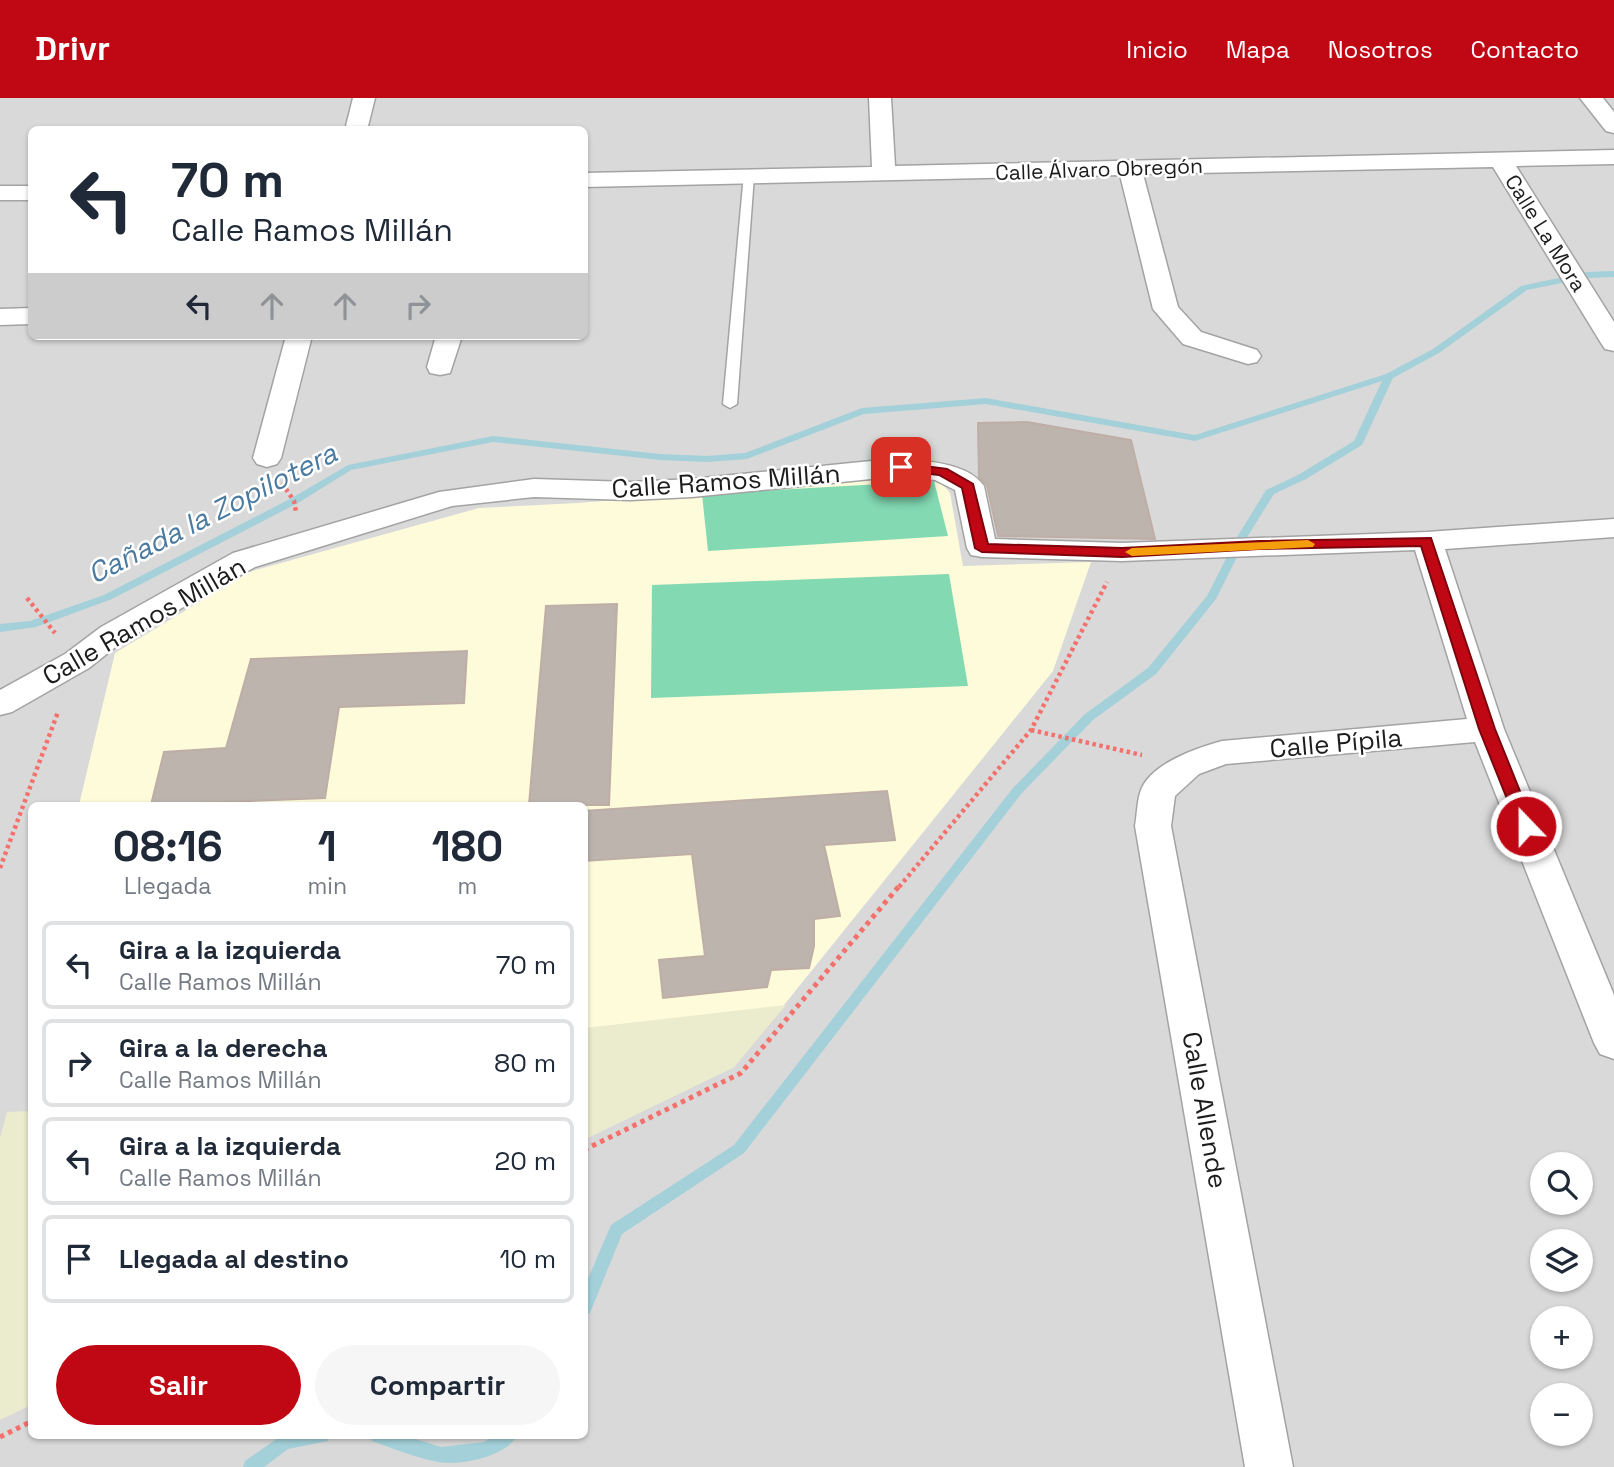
<!DOCTYPE html>
<html lang="es">
<head>
<meta charset="utf-8">
<style>
  body { margin:0; font-family:"Space Grotesk",sans-serif; background:#f6f6f7; color:#1f2937; height:100vh; display:flex; flex-direction:column; font-size:26px; white-space:nowrap }
  * { box-sizing:border-box; margin:0 }
  p { font-size:23px; color:#747a83 }
  .icon { flex:none; width:38px; height:38px; fill:none; stroke:currentColor; stroke-width:2; stroke-linecap:round; stroke-linejoin:round }
  .map { position:relative; flex:1; overflow:hidden }
  .drawer { position:absolute; left:28px; top:704px; width:560px; height:637px; display:flex; flex-direction:column; background:#fff; border-radius:10px; box-shadow:0 2px 5px #0004 }
  .drawer>* { flex:none }
  .hud { position:absolute; left:28px; top:28px; width:560px; height:214px; border-radius:10px; box-shadow:0 2px 5px #0004; background:#fff; color:#1f2937; overflow:hidden }
  .tools { position:absolute; left:1530px; top:1054px; display:grid; gap:14px }
  .tools a { display:grid; place-items:center; width:63px; height:63px; border-radius:50%; background:#fff; box-shadow:0 2px 5px #0004; font-size:35px }
  .pin { position:absolute; display:grid; place-items:center; width:60px; height:60px; color:#fff; margin:-30px; border-radius:14px; box-shadow:0 4px 10px #0006 }
  .me { position:absolute; width:77px; margin:-38px; rotate:338deg; stroke-linejoin:round; filter:drop-shadow(0 0 5px #0008) }
  .turn { display:flex; align-items:center; gap:24px; height:147px; padding:0 28px; font-size:32px }
  .turn .icon { width:91px; height:91px; stroke-width:2.5 }
  .turn b { display:block; font-size:49px; line-height:60px }
  .lanes { display:flex; align-items:center; height:66px; padding:0 28px; background:#0003; justify-content:center; gap:35px; direction:ltr }
  .lanes .off { opacity:.35 }
  .eta { display:flex; justify-content:space-evenly; align-items:center; height:119px; text-align:center }
  .eta b { font-size:42px; font-weight:800; line-height:49px }
  .button { display:flex; gap:14px; margin-top:auto; padding:14px 28px }
  .button a { flex:1; height:80px; border-radius:42px; background:#bf0814; color:#fff; font-size:28px; font-weight:800; line-height:80px; text-align:center }
  .button a+a { background:#f6f6f7; color:#1f2937 }
  ul { padding:0; list-style:none }
  li { display:flex; align-items:center; gap:21px; height:88px; margin:0 14px 10px; padding:0 14px; border:4px solid #e0e1e3; border-radius:10px }
  li div { flex:1 }
  li b { display:block; font-size:26px }
  li em { font-style:normal }
  header { display:flex; align-items:center; gap:42px; box-sizing:border-box; height:98px; padding:0 35px; background:#bf0814; color:#fff }
  header strong { font-size:33px }
  nav { display:flex; gap:38px; margin-inline-start:auto; font-size:24px }
  .map>svg:first-child { display:block }
  .residential { fill:#dad9d9; fill-rule:evenodd }
  .education { fill:#fdfbda }
  .farmland { fill:#ebebcd }
  .pitch { fill:#82d9b2 }
  .lines { fill:none; stroke-linecap:round; stroke-linejoin:round }
  .stream { fill:#a3d0d9; fill-rule:evenodd }
  .building { fill:#bdb4ae; stroke:#beaea5; stroke-width:2 }
  .service-casing { stroke:#a3a3a3; stroke-width:3 }
  .minor-casing { stroke:#a3a3a3; stroke-width:3 }
  .path-far1 { stroke:#f3716c; stroke-width:4.5; stroke-dasharray:3.5 3.5; stroke-linecap:butt }
  .path { stroke:#f3716c; stroke-width:5; stroke-dasharray:4.5 4.5; stroke-linecap:butt }
  .service { fill:#fff; fill-rule:evenodd }
  .minor { fill:#fff; fill-rule:evenodd }
  .route { fill:#bf0814; stroke:#7c050d; stroke-width:2 }
  .slow { fill:#f59e0b }
  .labels { text-anchor:middle; dominant-baseline:central; stroke-width:5; stroke-linejoin:round; paint-order:stroke }
  .far-street-label { font-size:21px; fill:#1c1c1c; stroke:#fff }
  .street-label { font-size:26px; fill:#1c1c1c; stroke:#fff }
  .water-label { font-size:28px; font-style:italic; fill:#4a7a9f; stroke:#fff }
</style>
</head>
<body>
<header>
<strong>Drivr</strong>
<nav><a>Inicio</a><a>Mapa</a><a>Nosotros</a><a>Contacto</a></nav>
</header>
<div class="map">
<svg width="1614" height="1369" viewBox="0 0 1614 1369">
  <rect width="100%" height="100%" fill="#ede8e2"/>
  <!-- residential -->
  <path class="residential" d="M0,0H1614V1369H0ZM32,32H584V238H32ZM32,707H584V1337H32ZM1542,1066H1580V1104H1542ZM1542,1143H1580V1181H1542ZM1542,1220H1580V1258H1542ZM1542,1297H1580V1335H1542Z"/>
  <!-- education -->
  <polygon class="education" points="918,377 936,379 950,395 963,468 1091,464 1053,573 734,969 585,1041 584,707 79,707 115,555 249,474 479,410 578,405"/>
  <!-- farmland -->
  <g class="farmland">
    <polygon points="786,907 734,969 585,1041 585,930"/>
    <polygon points="31,1013 31,1307 0,1322 0,1040 7,1014"/>
  </g>
  <!-- pitch -->
  <g class="pitch">
    <polygon points="934,383 948,438 708,453 702,396"/>
    <polygon points="949,476 968,588 651,600 652,487"/>
  </g>
  <g class="lines">
    <!-- stream -->
    <g class="stream">
      <polygon points="1614,173 1614,179 1587,180 1527,192 1439,255 1393,280 1362,347 1306,381 1274,396 1246,441 1216,501 1156,576 1093,622 1021,696 744,1055 622,1136 590,1215 584,1217 584,1190 611,1127 734,1047 1013,690 1085,616 1148,570 1207,498 1236,441 1266,392 1298,377 1354,343 1382,283 1195,343 986,306 864,316 747,361 707,364 660,362 493,344 351,372 298,405 112,501 36,529 0,534 0,526 30,523 104,497 290,401 348,367 493,338 660,356 707,358 745,355 862,310 986,300 1195,337 1386,276 1433,251 1521,188 1587,174"/>
      <polygon points="282,1337 330,1337 328,1343 288,1351 264,1369 243,1369 245,1363"/>
      <path d="M370,1337H403L441,1349L484,1344L495,1337H517C508,1358 460,1368 439,1364C420,1361 391,1350 372,1343Z"/>
    </g>
  </g>
  <!-- building -->
  <g class="building">
    <polygon points="1027,324 1131,342 1155,441 998,438 987,387 979,379 978,325"/>
    <polygon points="617,506 609,707 529,707 546,508"/>
    <polygon points="467,553 464,605 339,609 325,700 151,707 164,654 226,650 251,561"/>
    <polygon points="887,693 895,742 824,747 840,818 814,821 814,848 809,870 771,872 767,889 663,900 659,862 705,858 692,756 584,763 584,713"/>
  </g>
  <g class="lines">
    <defs>
      <polygon id="service" points="744,76 754,78 737,306 730,310 723,306"/>
      <g id="minor">
        <polygon points="353,0 375,0 367,32 345,32"/>
        <polygon points="869,0 891,0 895,68 1614,52 1614,66 1516,68 1614,224 1614,253 1605,251 1601,245 1493,69 1143,76 1178,209 1201,234 1257,252 1261,258 1257,264 1248,266 1183,246 1153,211 1120,77 584,89 584,75 872,69"/>
        <polygon points="1580,0 1603,0 1614,14 1614,35 1606,33"/>
        <rect x="0" y="88" width="32" height="14"/>
        <polygon points="32,210 32,226 0,227 0,211"/>
        <polygon points="286,238 312,238 281,360 277,366 267,369 257,366 253,360"/>
        <polygon points="436,238 462,238 450,275 440,277 430,275 427,269"/>
        <path d="M901,360C927,364 967,364 984,388L995,441L1122,445L1427,434L1614,421V439L1445,451L1504,631L1614,897V961L1600,956L1594,945L1475,644L1226,666L1199,676L1175,698L1171,728L1293,1369H1245L1135,728C1137,717 1137,705 1140,695C1148,666 1197,650 1222,643L1467,621L1415,452L1122,463L982,459L971,457L967,450L955,392L935,382L901,378L692,399L630,402L534,399L452,408L255,469L123,543L89,570L12,614L0,617V592L65,556L101,529L233,455L439,394L534,381L630,384L692,381Z"/>
      </g>
    </defs>
    <!-- service casing -->
    <use href="#service" class="service-casing"/>
    <!-- minor casing -->
    <use href="#minor" class="minor-casing"/>
    <!-- path-far1 -->
    <g class="path-far1">
      <polyline points="282,385 294,403 296,414"/>
      <polyline points="27,500 55,535"/>
      <polyline points="1031,632 1142,657"/>
      <polyline points="0,770 58,614"/>
      <polyline points="899,789 1031,632 1107,484"/>
    </g>
    <!-- path -->
    <g class="path">
      <polyline points="584,1052 741,975 900,787"/>
      <polyline points="0,1339 32,1323"/>
    </g>
    <!-- service -->
    <use href="#service" class="service"/>
    <!-- minor -->
    <use href="#minor" class="minor"/>
  </g>
  <!-- route -->
  <polygon class="route" points="901,365 947,371 973,386 988,446 1122,450 1259,443 1431,440 1495,631 1534,728 1526,734 1518,728 1479,631 1421,448 1259,451 1122,459 982,454 975,450 962,390 939,377 897,372 895,369"/>
  <!-- slow -->
  <polygon class="slow" points="1308,442 1315,446 1313,449 1132,458 1125,454 1132,450"/>
  <g class="labels">
    <!-- far-street labels -->
    <g class="far-street-label">
      <text transform="translate(1099 71) rotate(-2)">Calle Álvaro Obregón</text>
      <text transform="translate(1546 135) rotate(58)">Calle La Mora</text>
    </g>
    <!-- street labels -->
    <g class="street-label">
      <text transform="translate(726 383) rotate(-4)">Calle Ramos Millán</text>
      <text transform="translate(144 523) rotate(-30)">Calle Ramos Millán</text>
      <text transform="translate(1336 645) rotate(-5)">Calle Pípila</text>
      <text transform="translate(1205 1012) rotate(80)">Calle Allende</text>
    </g>
    <!-- water labels -->
    <g class="water-label">
      <text transform="translate(212 415) rotate(-27)">Cañada la Zopilotera</text>
    </g>
  </g>
</svg>
<div class="tools">
<a><svg class="icon" aria-label="search" viewBox="0 0 24 24"><circle cx="10" cy="10" r="6"/><path d="M15 15l6 6"/></svg></a>
<a><svg class="icon" aria-label="layers" viewBox="0 0 24 24"><path d="M12 4l9 5-9 5-9-5zM3 14l9 5 9-5"/></svg></a>
<a>+</a>
<a>−</a>
</div>
<div class="pin" style="left:901px;top:369px;background:#d93025"><svg class="icon" aria-label="arrive" viewBox="0 0 24 24"><path d="M6 21V4h12l-3 4 3 4H6"/></svg></div>
<svg class="me" style="left:1526px;top:728px" viewBox="-20 -20 40 40"><circle r="17" fill="#bf0814" stroke="#fff" stroke-width="3"/><path d="M0-11L8 9 0 5-8 9z" fill="#fff"/></svg>
<div class="hud">
<div class="turn"><svg class="icon" aria-label="left" viewBox="0 0 24 24"><path d="M17 20v-9H6M10 6l-5 5 5 5"/></svg><div><b>70 m</b>Calle Ramos Millán</div></div>
<div class="lanes"><svg class="icon" aria-label="left" viewBox="0 0 24 24"><path d="M17 20v-9H6M10 6l-5 5 5 5"/></svg><svg class="icon off" aria-label="ahead" viewBox="0 0 24 24"><path d="M12 20V5M6 11l6-6 6 6"/></svg><svg class="icon off" aria-label="ahead" viewBox="0 0 24 24"><path d="M12 20V5M6 11l6-6 6 6"/></svg><svg class="icon off" aria-label="right" viewBox="0 0 24 24"><path d="M7 20v-9h11M14 6l5 5-5 5"/></svg></div>
</div>
<section class="drawer">
<div class="eta">
<div><b>08:16</b><p>Llegada</p></div>
<div><b>1</b><p>min</p></div>
<div><b>180</b><p>m</p></div>
</div>
<ul>
<li><svg class="icon" aria-label="left" viewBox="0 0 24 24"><path d="M17 20v-9H6M10 6l-5 5 5 5"/></svg><div><b>Gira a la izquierda</b><p>Calle Ramos Millán</p></div><em>70 m</em></li>
<li><svg class="icon" aria-label="right" viewBox="0 0 24 24"><path d="M7 20v-9h11M14 6l5 5-5 5"/></svg><div><b>Gira a la derecha</b><p>Calle Ramos Millán</p></div><em>80 m</em></li>
<li><svg class="icon" aria-label="left" viewBox="0 0 24 24"><path d="M17 20v-9H6M10 6l-5 5 5 5"/></svg><div><b>Gira a la izquierda</b><p>Calle Ramos Millán</p></div><em>20 m</em></li>
<li><svg class="icon" aria-label="arrive" viewBox="0 0 24 24"><path d="M6 21V4h12l-3 4 3 4H6"/></svg><div><b>Llegada al destino</b></div><em>10 m</em></li>
</ul>
<div class="button"><a>Salir</a><a>Compartir</a></div>
</section>
</div>
</body>
</html>
